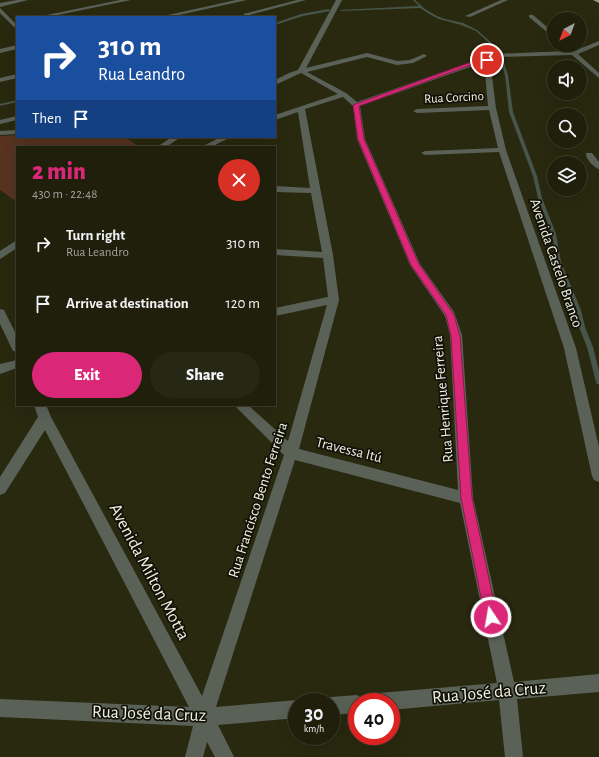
<!DOCTYPE html>
<html lang="en">
<head>
<meta charset="utf-8">
<style>
  body { margin:0; font-family:"Alegreya Sans",sans-serif; background:#272715; color:#f1f3f6; height:100vh; display:flex; flex-direction:column; font-size:15px; white-space:nowrap }
  * { box-sizing:border-box; margin:0 }
  p { font-size:13px; color:#a1a29d }
  .icon { flex:none; width:22px; height:22px; fill:none; stroke:currentColor; stroke-width:2; stroke-linecap:round; stroke-linejoin:round }
  .map { position:relative; flex:1; overflow:hidden }
  .panel { position:absolute; left:16px; top:146px; width:260px; height:260px; display:flex; flex-direction:column; background:#1f1f0c; border-radius:0px; box-shadow:0 4px 16px #0002,0 0 0 1px #3c3d2d }
  .panel>* { flex:none }
  .guide { position:absolute; left:16px; top:16px; width:260px; height:122px; border-radius:0px; box-shadow:0 4px 16px #0002,0 0 0 1px #3c3d2d; background:#1a4fa0; color:#fff; overflow:hidden }
  .needle { width:26px; rotate:221deg }
  .fabs { position:absolute; left:547px; top:12px; display:grid; gap:8px }
  .fabs a { display:grid; place-items:center; width:40px; height:40px; border-radius:50%; background:#1f1f0c; box-shadow:0 4px 16px #0002,0 0 0 1px #3c3d2d; font-size:20px }
  .speed { position:absolute; left:288px; top:693px; display:flex; gap:8px; font-size:20px; font-weight:700; text-align:center }
  .speed>* { display:grid; place-content:center; width:52px; height:52px; border-radius:50%; background:#1f1f0c; box-shadow:0 4px 16px #0002,0 0 0 1px #3c3d2d; line-height:1 }
  .speed small { font-size:10px; font-weight:400 }
  .speed .limit { border:6px solid #d22; background:#fff; color:#111 }
  .pin { position:absolute; display:grid; place-items:center; width:34px; height:34px; color:#fff; margin:-17px; border:2px solid #fff; border-radius:50%; box-shadow:0 1px 4px #0007 }
  .me { position:absolute; width:44px; margin:-22px; rotate:348deg; stroke-linejoin:round; filter:drop-shadow(0 0 3px #0008) }
  .turn { display:flex; align-items:center; gap:14px; height:84px; padding:0 16px; font-size:18px }
  .turn .icon { width:52px; height:52px; stroke-width:2.5 }
  .turn b { display:block; font-size:28px; line-height:34px }
  .then { display:flex; align-items:center; height:38px; padding:0 16px; background:#0003; gap:8px; font-size:15px }
  .round { display:grid; place-items:center; flex:none; width:42px; height:42px; border-radius:21px; background:#272715 }
  .head { display:flex; align-items:center; justify-content:space-between; height:68px; padding:0 16px }
  h1 { font-size:24px; font-weight:800; line-height:30px; color:#db2777 }
  .cta { display:flex; gap:8px; margin-top:auto; padding:8px 16px }
  .cta a { flex:1; height:46px; border-radius:24px; background:#db2777; color:#fff; font-size:16px; font-weight:800; line-height:46px; text-align:center }
  .cta a+a { background:#272715; color:#f1f3f6 }
  ul { padding:0; list-style:none }
  li { display:flex; align-items:center; gap:12px; height:60px; padding:0 16px }
  li div { flex:1 }
  li b { display:block; font-size:15px }
  li em { font-style:normal }
  .map>svg:first-child { display:block }
  .green { fill:#583320 }
  .lines { fill:none; stroke-linecap:round; stroke-linejoin:round }
  .stream { fill:#48554b; fill-rule:evenodd }
  .minor { fill:#5a6258; fill-rule:evenodd }
  .major { fill:#8c9b87; fill-rule:evenodd }
  .route { fill:#db2777; stroke:#8e194d }
  .labels { text-anchor:middle; dominant-baseline:central; stroke-width:3.5; stroke-linejoin:round; paint-order:stroke }
  .far-street-label { font-size:13px; fill:#f0f0e1; stroke:#111107 }
  .street-label { font-size:15px; fill:#f0f0e1; stroke:#111107 }
  .near-street-label { font-size:18px; fill:#f0f0e1; stroke:#111107 }
</style>
</head>
<body>
<div class="map">
<svg width="599" height="757" viewBox="0 0 599 757">
  <rect width="100%" height="100%" fill="#292910"/>
  <!-- green -->
  <polygon class="green" points="17,135 17,137 125,137 139,147 17,147 17,202 0,190 0,136"/>
  <g class="lines">
    <!-- stream -->
    <g class="stream">
      <polygon points="413,0 415,0 425,9 437,16 445,19 463,23 477,30 494,45 502,57 508,75 513,112 537,176 542,198 556,234 561,262 581,310 585,327 593,347 599,371 599,384 597,384 596,382 587,347 579,327 577,310 557,262 552,234 538,198 533,176 509,112 505,75 499,57 496,52 487,41 476,31 461,25 439,19 431,15 420,8 341,11 340,10 419,6"/>
      <polygon points="329,9 330,11 303,16 275,25 275,23 301,14"/>
      <polygon points="17,100 17,102 0,106 0,104"/>
    </g>
    <!-- minor -->
    <g class="minor">
      <polygon points="17,0 28,0 0,7 0,3"/>
      <polygon points="120,0 131,0 48,17 37,17"/>
      <polygon points="236,0 247,0 170,17 159,17"/>
      <polygon points="297,0 306,0 246,16 243,14"/>
      <path d="M336,0H342L306,68L367,53L397,61L410,60L424,54L427,56L413,63L397,65L367,57L307,72L346,93L357,102L477,60L485,58L493,54L568,51L561,45H568L574,51L599,41V45L578,54L599,73V78L572,55L496,57L490,61L496,108L506,150L576,348L599,447V482L594,480L592,476L564,348L499,152L425,155L421,153L425,151L498,148L489,110L417,113L413,111L417,109L488,106L484,62L360,106L365,139L420,264L454,312L462,335L473,498L514,682L599,674V692L517,699L523,757H505L499,700L391,710V702H370L373,696L379,693L497,683L460,503L295,460L216,707L297,700L302,702H297V718L218,725L234,757H215L207,742L203,757H185L193,726L0,717V699L189,707L45,430L5,493L0,495V477L38,417L34,405H46L51,417L202,696L284,455L234,405H248L288,441L327,305L275,316V308L328,297L323,258L275,255V249L322,252L311,193L275,192V186L310,188L298,112L275,120V115L338,94L301,73L275,85V80L289,73L298,70ZM343,97L353,106L357,139L410,265L445,316L450,335L458,490L299,449L339,300L333,255L305,109Z"/>
      <polygon points="501,0 508,0 470,17 465,16"/>
      <polygon points="0,8 17,25 17,30 0,13"/>
      <polygon points="529,15 533,15 554,33 554,38 529,17"/>
      <polygon points="17,45 17,49 0,53 0,49"/>
      <polygon points="17,74 17,78 0,82 0,78"/>
      <polygon points="17,116 17,120 0,124 0,120"/>
      <polygon points="17,130 17,134 0,135 0,131"/>
      <polygon points="172,137 181,137 166,147 157,147"/>
      <polygon points="221,137 231,137 211,147 201,147"/>
      <path d="M586,153H592L599,162V169C594,168 585,158 586,153Z"/>
      <polygon points="17,240 17,248 0,259 0,251"/>
      <polygon points="0,309 4,310 17,336 17,352 13,351 0,324"/>
      <polygon points="17,360 17,368 0,374 0,364"/>
      <polygon points="357,695 363,698 365,702 357,702 357,713 331,715 331,702 324,702 331,697"/>
    </g>
    <!-- major -->
    <polygon class="major" points="593,0 599,0 599,3"/>
  </g>
  <!-- route -->
  <polygon class="route" points="487,59 488,61 479,62 359,106 364,139 413,251 419,264 454,315 460,336 472,498 497,617 495,621 491,623 487,621 485,617 461,498 451,336 446,315 411,265 405,251 358,139 353,105 477,60"/>
  <g class="labels">
    <!-- far-street labels -->
    <g class="far-street-label">
      <text transform="translate(454 98) rotate(-3)">Rua Corcino</text>
    </g>
    <!-- street labels -->
    <g class="street-label">
      <text transform="translate(556 263) rotate(71)">Avenida Castelo Branco</text>
      <text transform="translate(443 399) rotate(-95)">Rua Henrique Ferreira</text>
      <text transform="translate(349 450) rotate(14)">Travessa Itú</text>
      <text transform="translate(258 500) rotate(-72)">Rua Francisco Bento Ferreira</text>
    </g>
    <!-- near-street labels -->
    <g class="near-street-label">
      <text transform="translate(149 572) rotate(62)">Avenida Milton Motta</text>
      <text transform="translate(489 693) rotate(-5)">Rua José da Cruz</text>
      <text transform="translate(149 714) rotate(2)">Rua José da Cruz</text>
    </g>
  </g>
</svg>
<div class="fabs">
<a><svg class="needle" viewBox="-14 -14 28 28"><path d="M0-13l5 13h-10z" fill="#e53935"/><path d="M0 13l5-13h-10z" fill="#a1a29d"/></svg></a>
<a><svg class="icon" aria-label="sound" viewBox="0 0 24 24"><path d="M4 9h4l5-4v14l-5-4H4zM17 9q2 3 0 6"/></svg></a>
<a><svg class="icon" aria-label="search" viewBox="0 0 24 24"><circle cx="10" cy="10" r="6"/><path d="M15 15l6 6"/></svg></a>
<a><svg class="icon" aria-label="layers" viewBox="0 0 24 24"><path d="M12 4l9 5-9 5-9-5zM3 14l9 5 9-5"/></svg></a>
</div>
<div class="speed"><div>30<small>km/h</small></div><div class="limit">40</div></div>
<div class="pin" style="left:487px;top:60px;background:#d93025"><svg class="icon" aria-label="arrive" viewBox="0 0 24 24"><path d="M6 21V4h12l-3 4 3 4H6"/></svg></div>
<svg class="me" style="left:491px;top:617px" viewBox="-20 -20 40 40"><circle r="17" fill="#db2777" stroke="#fff" stroke-width="3"/><path d="M0-11L8 9 0 5-8 9z" fill="#fff"/></svg>
<div class="guide">
<div class="turn"><svg class="icon" aria-label="right" viewBox="0 0 24 24"><path d="M7 20v-9h11M14 6l5 5-5 5"/></svg><div><b>310 m</b>Rua Leandro</div></div>
<div class="then">Then<svg class="icon" aria-label="arrive" viewBox="0 0 24 24"><path d="M6 21V4h12l-3 4 3 4H6"/></svg></div>
</div>
<section class="panel">
<div class="head"><div><h1>2 min</h1><p>430 m · 22:48</p></div><a class="round" style="background:#d93025;color:#fff"><svg class="icon" aria-label="close" viewBox="0 0 24 24"><path d="M6 6l12 12M18 6L6 18"/></svg></a></div>
<ul>
<li><svg class="icon" aria-label="right" viewBox="0 0 24 24"><path d="M7 20v-9h11M14 6l5 5-5 5"/></svg><div><b>Turn right</b><p>Rua Leandro</p></div><em>310 m</em></li>
<li><svg class="icon" aria-label="arrive" viewBox="0 0 24 24"><path d="M6 21V4h12l-3 4 3 4H6"/></svg><div><b>Arrive at destination</b></div><em>120 m</em></li>
</ul>
<div class="cta"><a>Exit</a><a>Share</a></div>
</section>
</div>
</body>
</html>
